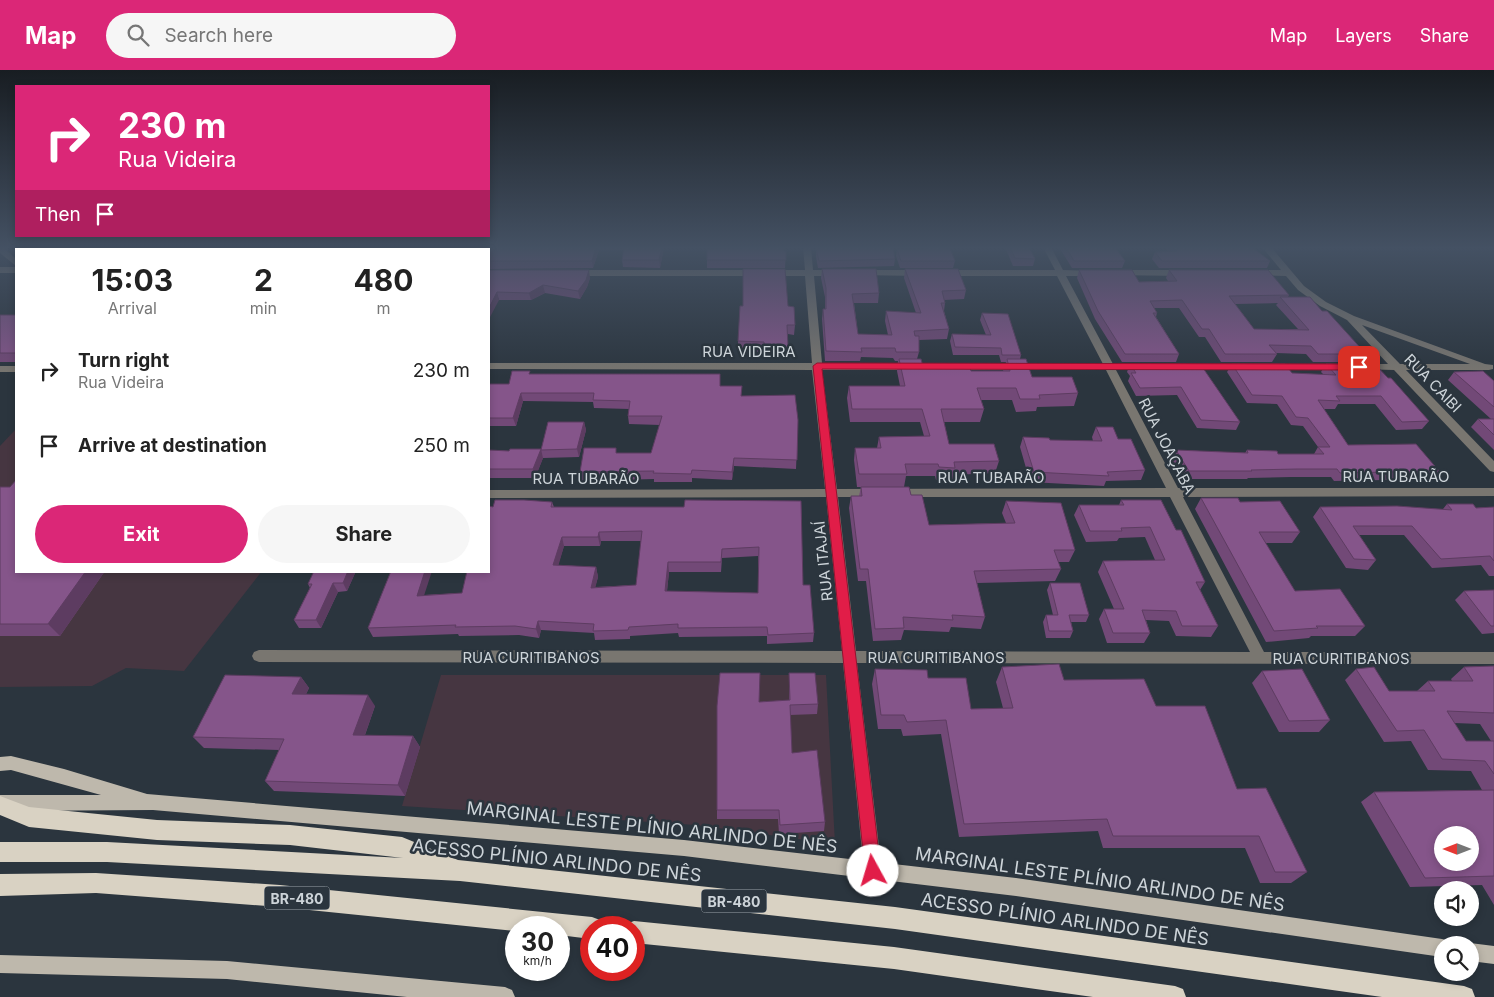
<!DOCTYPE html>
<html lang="en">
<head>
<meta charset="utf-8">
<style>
  body { margin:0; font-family:Inter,sans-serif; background:#f6f6f6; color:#222; height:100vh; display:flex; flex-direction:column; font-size:19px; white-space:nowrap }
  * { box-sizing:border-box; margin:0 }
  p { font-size:16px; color:#767676 }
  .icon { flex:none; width:28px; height:28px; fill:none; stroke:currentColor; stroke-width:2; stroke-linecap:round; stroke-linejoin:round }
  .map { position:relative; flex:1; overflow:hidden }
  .drawer { position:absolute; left:15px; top:178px; width:475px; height:325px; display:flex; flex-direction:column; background:#fff; border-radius:0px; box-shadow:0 2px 8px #0003 }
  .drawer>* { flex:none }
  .guide { position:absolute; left:15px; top:15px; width:475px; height:152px; border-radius:0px; box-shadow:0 2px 8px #0003; background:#db2777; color:#fff; overflow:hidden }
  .needle { width:32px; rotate:270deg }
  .fabs { position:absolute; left:1434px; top:756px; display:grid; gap:10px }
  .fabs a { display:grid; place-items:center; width:45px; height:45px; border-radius:50%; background:#fff; box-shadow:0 2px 8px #0003; font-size:25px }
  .speed { position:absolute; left:505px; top:846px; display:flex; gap:10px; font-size:25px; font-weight:700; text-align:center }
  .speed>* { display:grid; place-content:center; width:65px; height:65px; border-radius:50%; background:#fff; box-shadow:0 2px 8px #0003; line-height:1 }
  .speed small { font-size:12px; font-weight:400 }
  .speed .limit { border:8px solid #d22; background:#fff; color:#111 }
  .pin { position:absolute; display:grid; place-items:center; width:42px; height:42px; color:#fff; margin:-21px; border-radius:10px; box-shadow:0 2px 8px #0006 }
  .me { position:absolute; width:55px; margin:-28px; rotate:354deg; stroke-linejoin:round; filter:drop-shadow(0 0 4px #0008) }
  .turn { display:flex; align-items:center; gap:18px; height:105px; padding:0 20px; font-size:22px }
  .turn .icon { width:65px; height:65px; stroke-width:2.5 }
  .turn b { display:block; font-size:35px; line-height:42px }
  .then { display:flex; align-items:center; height:48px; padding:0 20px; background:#0003; gap:10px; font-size:19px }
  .eta { display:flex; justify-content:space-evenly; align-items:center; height:85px; text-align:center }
  .eta b { font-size:30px; font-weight:700; line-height:35px }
  .button { display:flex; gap:10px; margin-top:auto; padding:10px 20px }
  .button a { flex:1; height:58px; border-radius:30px; background:#db2777; color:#fff; font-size:20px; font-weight:700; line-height:58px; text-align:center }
  .button a+a { background:#f6f6f6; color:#222 }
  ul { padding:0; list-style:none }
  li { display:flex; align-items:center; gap:15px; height:75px; padding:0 20px }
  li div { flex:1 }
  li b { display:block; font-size:19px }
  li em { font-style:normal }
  header { display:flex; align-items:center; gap:30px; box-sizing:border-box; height:70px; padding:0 25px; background:#db2777; color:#fff }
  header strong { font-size:24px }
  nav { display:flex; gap:28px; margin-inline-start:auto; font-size:18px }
  .search { width:350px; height:45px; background:#f6f6f6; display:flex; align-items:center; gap:12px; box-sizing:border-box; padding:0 18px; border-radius:28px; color:#767676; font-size:19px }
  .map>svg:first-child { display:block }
  .industrial { fill:#463641 }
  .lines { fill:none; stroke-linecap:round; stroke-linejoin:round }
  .minor { fill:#797670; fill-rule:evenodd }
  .major { fill:#beb8ac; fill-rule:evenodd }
  .highway { fill:#d9d2c3; fill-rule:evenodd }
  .wall { fill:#724977; fill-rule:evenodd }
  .shaded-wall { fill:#5d3c61 }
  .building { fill:#85558a; stroke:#5d3c61; fill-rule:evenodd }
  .route { fill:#e11d48; stroke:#92132f }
  .labels { text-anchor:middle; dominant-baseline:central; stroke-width:5; stroke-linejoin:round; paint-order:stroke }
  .shield { fill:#2b353e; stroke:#9ca4aa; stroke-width:1 }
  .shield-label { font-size:14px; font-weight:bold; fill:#cdd4d9 }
  .street-label { font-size:15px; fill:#cdd4d9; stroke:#2b353e }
  .near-street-label { font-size:18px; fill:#cdd4d9; stroke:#2b353e }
</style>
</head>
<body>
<header>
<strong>Map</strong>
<div class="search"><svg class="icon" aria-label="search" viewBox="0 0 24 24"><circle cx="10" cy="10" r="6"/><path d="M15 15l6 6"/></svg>Search here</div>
<nav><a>Map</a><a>Layers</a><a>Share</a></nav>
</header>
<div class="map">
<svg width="1494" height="927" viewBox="0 0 1494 927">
  <rect width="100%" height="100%" fill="#2b353e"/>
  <!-- industrial -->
  <g class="industrial">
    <polygon points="16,359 16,501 262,501 184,601 126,598 92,616 0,617 0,376"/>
    <polygon points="441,605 826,605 835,774 696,755 402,736"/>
  </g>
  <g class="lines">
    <!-- minor -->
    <g class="minor">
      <polygon points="0,177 3,177 16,189 16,196 0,183"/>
      <polygon points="429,177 440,177 439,179 428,179"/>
      <path d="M803,177H811L813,200H836L840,203L836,206H814L822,293L1103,294L1057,206H944L940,203L944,200H1055L1043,177H1051L1063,200L1097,201L1098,203L1094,206H1066L1113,294H1146L1151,297L1146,300H1116L1178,418H1494V426L1183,427L1264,582H1494V594L857,593L882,801L879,807L873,810L867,807L864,801L843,593L259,592L254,590L252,586L254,582L259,580L842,581L826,427L489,428V420L825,419L812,300L489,299V293H812L805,206H574L570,203L574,200H805ZM822,300H1106L1166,418L837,419ZM838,427H1170L1250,582L856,581Z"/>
      <path d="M1262,177H1271L1304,216L1326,232L1354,246L1485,294L1493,295V299L1489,300H1406L1494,391V402L1490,401L1394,300L1357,299V295L1361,294H1388L1347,250L1320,236L1298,220L1286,206L1251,205L1250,203L1254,200H1281ZM1362,255L1470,294H1400Z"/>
      <rect x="0" y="197" width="16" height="6"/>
      <polygon points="861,200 921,200 925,203 921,206 858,205 857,203"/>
      <polygon points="1116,200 1184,200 1188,203 1184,206 1113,205 1112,203"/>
      <polygon points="1171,294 1246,294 1251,297 1246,300 1167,299 1166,297"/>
      <polygon points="1271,294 1341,294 1346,297 1341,300 1267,299 1266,297"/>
      <rect x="0" y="296" width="16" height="6"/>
    </g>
    <!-- major -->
    <g class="major">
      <polygon points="11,686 64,699 147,724 684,770 1016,808 1442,869 1449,871 1450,875 1442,875 1442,887 1016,826 684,786 153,740 0,741 0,725 101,725 11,700 0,701 0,687"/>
      <polygon points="1470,873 1494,876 1494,894 1470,891 1470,875 1465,875"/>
      <polygon points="0,885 227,891 505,917 512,920 515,927 407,927 227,909 0,903"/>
    </g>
    <!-- highway -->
    <g class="highway">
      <polygon points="0,726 29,737 157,750 290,755 402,767 458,790 895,837 1464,916 1472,919 1475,927 1382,927 895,859 460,811 107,792 0,792 0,772 107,772 403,788 290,775 157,770 29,757 0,745"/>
      <polygon points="96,803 280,815 592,847 600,850 603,858 591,858 591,869 559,865 559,858 516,858 516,861 280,837 96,823 0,826 0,804"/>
      <polygon points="634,851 894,877 1175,916 1183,919 1186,927 1093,927 894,899 634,873 634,858 625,858 626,854"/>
    </g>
  </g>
  <!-- wall -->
  <g class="wall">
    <polygon points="451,177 664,177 660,198 623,197 622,190 624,180 599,180 593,198 489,199 489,179"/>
    <polygon points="816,177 893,177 895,189 894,196 818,198 816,187"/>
    <polygon points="923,177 945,177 955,191 953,198 900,198 896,186 897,179 924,179"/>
    <polygon points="1005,177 1029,177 1035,189 1033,196 1013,196"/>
    <polygon points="1059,177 1115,177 1125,191 1122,198 1072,198"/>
    <polygon points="1164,177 1252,177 1270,191 1267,198 1159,198 1152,189 1155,182 1168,181"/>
    <polygon points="707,179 786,181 785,198 707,198"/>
    <polygon points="822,199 879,223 878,233 854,233 858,264 888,265 885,251 886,241 916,243 904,208 905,199 966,220 964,229 944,230 945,233 944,241 949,259 947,269 919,270 919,282 917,289 923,297 952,297 953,294 971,301 1003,301 1006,292 1001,292 999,285 953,285 950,271 952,264 986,265 980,250 982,243 1021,285 1020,289 1032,307 1078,323 1074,336 1037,337 1036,341 1016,342 1012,330 981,330 984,339 980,352 944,352 949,374 999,391 995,403 953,405 952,411 936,410 935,406 906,406 904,417 911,425 929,455 1006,453 1002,443 1006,431 1075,480 1069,492 1058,492 1061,499 1055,511 977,513 985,547 981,559 951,557 949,562 904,560 901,570 873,571 866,511 858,511 849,438 851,426 859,426 861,417 857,417 854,390 855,378 877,378 879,367 924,366 920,352 850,352 847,328 849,316 900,316 897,301 898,291 895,291 893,288 861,287 860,291 825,291 822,249 823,239 825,239 825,227 821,208"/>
    <polygon points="489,200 590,208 587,217 580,229 545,223 531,230 499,230"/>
    <path d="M1079,200L1139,212L1168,211L1166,208L1169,200L1289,225L1288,227L1322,241L1366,284L1361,292H1313L1306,284L1276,283L1277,284L1272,292H1221L1205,267H1199L1179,238H1154L1157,243L1156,247L1179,284L1176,292H1122L1095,249L1077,208ZM1278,233L1276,235L1298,259H1254L1235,234Z"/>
    <polygon points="788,236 795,255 794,265 788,264 788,288 764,288 764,282 738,281 738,271"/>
    <rect x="0" y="245" width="16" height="47"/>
    <polygon points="1130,294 1189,298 1240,352 1236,360 1197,358 1177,325 1136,326 1128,311 1130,306 1127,302"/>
    <polygon points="1232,294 1292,303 1324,305 1321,302 1326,294 1388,308 1429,351 1422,359 1396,360 1375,334 1338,334 1335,339 1324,339 1348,375 1439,401 1433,409 1334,411 1331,407 1291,407 1248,408 1247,409 1184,409 1172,389 1176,380 1245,383 1247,380 1278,384 1314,384 1318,377 1303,356 1291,355 1277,334 1247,333 1227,302"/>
    <polygon points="1454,302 1494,311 1494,380 1471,357 1478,349 1491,349 1448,310"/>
    <polygon points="531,304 720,316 742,326 798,350 796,399 734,396 732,410 692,408 692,412 654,412 654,409 582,411 580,402 617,383 651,383 660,355 629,354 628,346 629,339 594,338 593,332 523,331 516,356 489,356 489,314 509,314"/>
    <polygon points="584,352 586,360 579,387 543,388 535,408 489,408 489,380 509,381 541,379"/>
    <polygon points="1096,357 1118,369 1145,400 1141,410 1106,411 1104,416 1030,412 1020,377 1023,367 1050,370 1093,371 1092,367"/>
    <polygon points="0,417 16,501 105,501 60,566 0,566"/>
    <polygon points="1201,428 1240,432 1300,462 1292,473 1265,473 1295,521 1365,556 1355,566 1311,566 1309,568 1266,572 1195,439"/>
    <polygon points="1121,430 1176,460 1205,512 1200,520 1218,556 1211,567 1176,566 1169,551 1146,550 1150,563 1144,573 1107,573 1099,549 1104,539 1114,539 1098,502 1103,491 1155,490 1145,467 1119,468 1117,471 1086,472 1074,445 1079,435 1119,435"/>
    <path d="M801,431L803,515L814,563L813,572L767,574V566L679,567L678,563L630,566V569L595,570L594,563L541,560L539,568L519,565L459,566L458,564L373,567L368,558L424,525L462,523L493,437L552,432L554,437H684ZM601,471H641L636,515L595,517L598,507L596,497L558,495L564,476H600ZM758,486V523L667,521L669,502H721L722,488Z"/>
    <polygon points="1447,434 1476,438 1494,437 1494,506 1489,506 1481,495 1432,498 1404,465 1359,465 1376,490 1368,500 1346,498 1313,447 1320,437 1443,439"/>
    <polygon points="356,501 347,521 338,522 321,558 299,558 294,550 310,518 308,514"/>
    <polygon points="1050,513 1089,545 1086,552 1071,552 1073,561 1070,568 1046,568 1043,552 1046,545 1053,545 1047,520"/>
    <polygon points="1494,520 1494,563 1482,564 1455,530 1464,521"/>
    <path d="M1494,596V835L1482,815L1410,817L1361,732L1374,722L1482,720L1471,701L1428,700L1411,671L1384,672L1345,610L1356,599L1389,621H1417L1428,611H1452L1451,609L1464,597ZM1454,653L1480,654L1491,671H1466Z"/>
    <polygon points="1002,597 1064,610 1156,636 1237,719 1307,802 1291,813 1260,813 1245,778 1103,778 1098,761 959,767 941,664 903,666 901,659 878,659 872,614 875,599 928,608 971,639 1003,638 996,612"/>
    <polygon points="1262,601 1330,650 1319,662 1279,662 1252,613"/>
    <polygon points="789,603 818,634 817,644 790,645 792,683 825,752 824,761 779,764 778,749 717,749 717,740 759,632 789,630"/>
    <polygon points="301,607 309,618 306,624 375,636 365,665 413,666 420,677 405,726 274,721 265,711 279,680 204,678 193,667"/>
  </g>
  <!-- shaded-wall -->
  <g class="shaded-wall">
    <polygon points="596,177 598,177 599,180 593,198 592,191"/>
    <polygon points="662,177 664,177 660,198 659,190"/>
    <polygon points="589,200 590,208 587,217 580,229 578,221"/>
    <polygon points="543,215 545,223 531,230 529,223"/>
    <polygon points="497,222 499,230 489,249 489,238"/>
    <polygon points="521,323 523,331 516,356 513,348"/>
    <polygon points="584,352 586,360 579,387 577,379"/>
    <polygon points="541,379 543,388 535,408 533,399"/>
    <polygon points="734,388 734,396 732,410 732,402"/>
    <polygon points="599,462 601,471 600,476 598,467"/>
    <polygon points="562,467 564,476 556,504 553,495"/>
    <polygon points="668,492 669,502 666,530 665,521"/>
    <polygon points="596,497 598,507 593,527 591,518"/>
    <polygon points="86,501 105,501 60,566 48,554"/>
    <polygon points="348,501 356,501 347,521 343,513"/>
    <polygon points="425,501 432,501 421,535 417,526"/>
    <polygon points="333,513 338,522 321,558 316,550"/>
    <polygon points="538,551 541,560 539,568 536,559"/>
    <polygon points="301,607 309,618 301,635 292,624"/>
    <polygon points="368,625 375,636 361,676 353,665"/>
    <polygon points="413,666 420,677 405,726 398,715"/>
  </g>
  <!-- building -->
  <g class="building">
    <polygon points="451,177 596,177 592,191 489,191 489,179 451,179"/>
    <polygon points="624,177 662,177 659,190 622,190"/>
    <polygon points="763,177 785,177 784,181 786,181 786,190 707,190 707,179"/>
    <polygon points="818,177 893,177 895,189 819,191 816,179 818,179"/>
    <polygon points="927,177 945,177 945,178 950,178 955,191 901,191 897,179 927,179"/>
    <polygon points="1010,177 1029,177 1035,189 1015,188"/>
    <polygon points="1066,177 1115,177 1125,191 1074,191"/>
    <polygon points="1173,177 1252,177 1270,191 1162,191 1155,182 1177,181"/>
    <polygon points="743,199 785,199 788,236 794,237 795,255 787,255 788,278 765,279 764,272 738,271 740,236 743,236"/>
    <polygon points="822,199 876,199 879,223 852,224 858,264 892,265 886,241 921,243 905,199 958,199 966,220 942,221 945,233 941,233 949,259 914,261 915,266 919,266 919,282 896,282 895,278 861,278 862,282 826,281 823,239 826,239 826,218"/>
    <polygon points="489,200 589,200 586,210 578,221 543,215 529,223 497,222 489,238"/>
    <polygon points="1079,200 1132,200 1139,212 1177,211 1169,200 1268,200 1289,225 1229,226 1254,259 1309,260 1280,227 1310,227 1322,241 1327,241 1366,284 1318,284 1311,276 1269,275 1277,284 1225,284 1209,259 1202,259 1182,230 1150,231 1157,243 1153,243 1179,284 1125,284 1098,241"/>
    <polygon points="982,243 1008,244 1021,285 1002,285 1001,278 955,277 952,264 991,265"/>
    <rect x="0" y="245" width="16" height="38"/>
    <polygon points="899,289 921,289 923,297 954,297 953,294 969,294 971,301 1010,301 1007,289 1026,289 1032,307 1072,307 1078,323 1039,325 1040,329 1020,329 1016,318 977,318 984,339 941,339 949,374 994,374 999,391 954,392 955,398 939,397 938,394 905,394 907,404 859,404 855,378 881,378 879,367 930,366 922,339 852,339 849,316 905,316"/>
    <polygon points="1130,294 1186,294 1189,298 1203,298 1240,352 1201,350 1181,317 1140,318 1131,303 1136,303"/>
    <polygon points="1232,294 1285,294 1292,303 1336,305 1326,294 1375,294 1388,308 1391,308 1429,351 1402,352 1381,326 1336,326 1340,331 1318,330 1348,375 1416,374 1439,401 1340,403 1337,399 1297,399 1251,400 1252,401 1189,401 1176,380 1248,383 1247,380 1277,381 1278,384 1324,384 1318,377 1330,377 1308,348 1296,347 1282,326 1252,325"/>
    <polygon points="512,301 530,301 529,304 720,304 720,316 742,316 741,326 795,325 798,350 797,390 734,388 732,402 692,400 691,404 653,403 654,401 580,402 584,378 616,378 616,383 651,383 662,346 628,346 630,331 593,330 594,323 521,323 513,348 489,348 489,314 509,314"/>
    <polygon points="1483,301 1494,311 1494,337 1454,302"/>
    <polygon points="1478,349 1494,349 1494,365"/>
    <polygon points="548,352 584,352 577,379 541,380"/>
    <polygon points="1096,357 1113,357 1118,369 1131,369 1145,400 1107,402 1109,406 1034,402 1023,367 1049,368 1050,370 1102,371"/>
    <polygon points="510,379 541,379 533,399 489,399 489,380 509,381"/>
    <polygon points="16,410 16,501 86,501 48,554 0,554 0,417 10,417"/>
    <polygon points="861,417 909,417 911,425 922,425 929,455 1015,453 1006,431 1061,433 1075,480 1054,480 1061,499 974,501 985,547 952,545 953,550 903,547 904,558 875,559 868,499 860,499 851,426 862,426"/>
    <polygon points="1201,428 1238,428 1240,432 1280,431 1300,462 1259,462 1295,521 1340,519 1365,556 1316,556 1318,558 1274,561"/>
    <path d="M495,430H524L552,432L551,437H684L685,430L801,431L803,515H810L814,563L768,565L767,557L678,558V554L629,557L628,560L593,561L594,554L538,551L536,559L515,556L455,557L456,555L368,558L391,501H425L417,526L462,523L467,501H489V436L493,437ZM642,461L636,515L591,518L596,497L553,495L562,467H598L599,462ZM759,477L758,523L665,521L668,492H721L722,479Z"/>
    <polygon points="1121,430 1161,430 1176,460 1181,460 1205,512 1196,512 1218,556 1182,556 1176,541 1142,540 1150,563 1113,563 1104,539 1124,539 1103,491 1165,490 1150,457 1121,458 1122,461 1090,461 1079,435 1124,435"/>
    <polygon points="1447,434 1473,434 1476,438 1494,437 1494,491 1490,486 1441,489 1412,456 1353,456 1376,490 1354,489 1320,437 1397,436 1452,440"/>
    <polygon points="314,501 348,501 343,513 333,513 316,550 294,550 312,514 308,514"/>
    <polygon points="1050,513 1080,513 1089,545 1069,545 1073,561 1049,561 1046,545 1058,545"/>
    <polygon points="1494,520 1494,556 1491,556 1464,521"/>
    <polygon points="1059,594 1064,610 1144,609 1156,636 1205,636 1237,719 1266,718 1307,802 1275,802 1259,766 1113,766 1107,749 964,754 946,650 907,652 904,645 881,645 875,599 927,600 928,608 966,608 971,639 1013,638 1002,597"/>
    <polygon points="1494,596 1494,643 1447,641 1466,671 1494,671 1494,704 1485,691 1442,689 1424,660 1397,661 1356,599 1374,597 1389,621 1435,621 1428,611 1473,611 1464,597"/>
    <polygon points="1302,599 1330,650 1289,651 1262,601"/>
    <polygon points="720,603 760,603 759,632 790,630 789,603 815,603 818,634 790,635 792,683 817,680 825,752 780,755 779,740 717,740 717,636"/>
    <polygon points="225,605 301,607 292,624 368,625 353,665 413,666 398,715 265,711 284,669 193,667"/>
    <path d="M1494,720V806L1425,808L1374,722ZM1442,765H1470V792H1442Z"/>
  </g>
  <!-- sky -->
  <linearGradient id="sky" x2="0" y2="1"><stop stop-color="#181d22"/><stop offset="0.58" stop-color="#445163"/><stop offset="1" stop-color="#445163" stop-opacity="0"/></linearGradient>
  <rect width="1494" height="307" fill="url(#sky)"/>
  <!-- route -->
  <polygon class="route" points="817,293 1359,294 1364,297 1359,300 822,299 881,801 878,807 873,809 867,807 865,801 813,296"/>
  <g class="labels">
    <!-- shield labels -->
    <g class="shield">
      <rect x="264.5" y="816.5" width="65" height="23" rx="4"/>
      <rect x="701.5" y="819.5" width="65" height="23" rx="4"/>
    </g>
    <g class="shield-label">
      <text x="297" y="828">BR-480</text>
      <text x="734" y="831">BR-480</text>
    </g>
    <!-- street labels -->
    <g class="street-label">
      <text x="749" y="281">RUA VIDEIRA</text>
      <text transform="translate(1433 313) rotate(46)">RUA CAIBI</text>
      <text transform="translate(1167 376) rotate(63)">RUA JOAÇABA</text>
      <text x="1396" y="406">RUA TUBARÃO</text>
      <text x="991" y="407">RUA TUBARÃO</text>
      <text x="586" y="408">RUA TUBARÃO</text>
      <text transform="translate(823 491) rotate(-96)">RUA ITAJAÍ</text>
      <text x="531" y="587">RUA CURITIBANOS</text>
      <text x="936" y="587">RUA CURITIBANOS</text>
      <text x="1341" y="588">RUA CURITIBANOS</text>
    </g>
    <!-- near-street labels -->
    <g class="near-street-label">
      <text transform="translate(652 757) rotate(6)">MARGINAL LESTE PLÍNIO ARLINDO DE NÊS</text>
      <text transform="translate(557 790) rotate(6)">ACESSO PLÍNIO ARLINDO DE NÊS</text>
      <text transform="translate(1100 809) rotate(8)">MARGINAL LESTE PLÍNIO ARLINDO DE NÊS</text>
      <text transform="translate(1065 849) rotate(8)">ACESSO PLÍNIO ARLINDO DE NÊS</text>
    </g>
  </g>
</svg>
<div class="fabs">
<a><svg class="needle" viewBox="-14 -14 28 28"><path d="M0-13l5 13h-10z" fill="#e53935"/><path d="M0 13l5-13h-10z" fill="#767676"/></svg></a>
<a><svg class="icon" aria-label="sound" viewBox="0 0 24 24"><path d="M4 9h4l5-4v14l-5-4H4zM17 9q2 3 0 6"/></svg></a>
<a><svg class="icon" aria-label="search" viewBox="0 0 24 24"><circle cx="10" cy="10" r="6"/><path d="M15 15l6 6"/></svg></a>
</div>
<div class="speed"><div>30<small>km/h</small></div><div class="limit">40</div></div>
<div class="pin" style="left:1359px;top:297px;background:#d93025"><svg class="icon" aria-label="arrive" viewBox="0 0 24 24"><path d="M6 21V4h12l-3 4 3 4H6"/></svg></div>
<svg class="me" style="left:873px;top:801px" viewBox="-20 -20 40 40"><circle r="19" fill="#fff"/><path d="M0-13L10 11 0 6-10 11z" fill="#e11d48"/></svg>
<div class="guide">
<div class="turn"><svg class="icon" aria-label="right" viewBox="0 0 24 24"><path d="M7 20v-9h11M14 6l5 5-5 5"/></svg><div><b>230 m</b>Rua Videira</div></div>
<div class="then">Then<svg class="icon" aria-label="arrive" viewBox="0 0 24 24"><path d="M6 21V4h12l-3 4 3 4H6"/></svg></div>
</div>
<section class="drawer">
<div class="eta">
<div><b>15:03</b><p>Arrival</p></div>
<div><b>2</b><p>min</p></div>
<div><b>480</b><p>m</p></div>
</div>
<ul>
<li><svg class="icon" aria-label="right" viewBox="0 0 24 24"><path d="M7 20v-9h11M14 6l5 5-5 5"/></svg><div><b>Turn right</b><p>Rua Videira</p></div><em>230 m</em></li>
<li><svg class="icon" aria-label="arrive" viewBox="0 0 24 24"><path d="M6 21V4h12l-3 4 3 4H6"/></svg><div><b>Arrive at destination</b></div><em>250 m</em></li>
</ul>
<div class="button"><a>Exit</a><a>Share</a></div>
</section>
</div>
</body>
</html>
